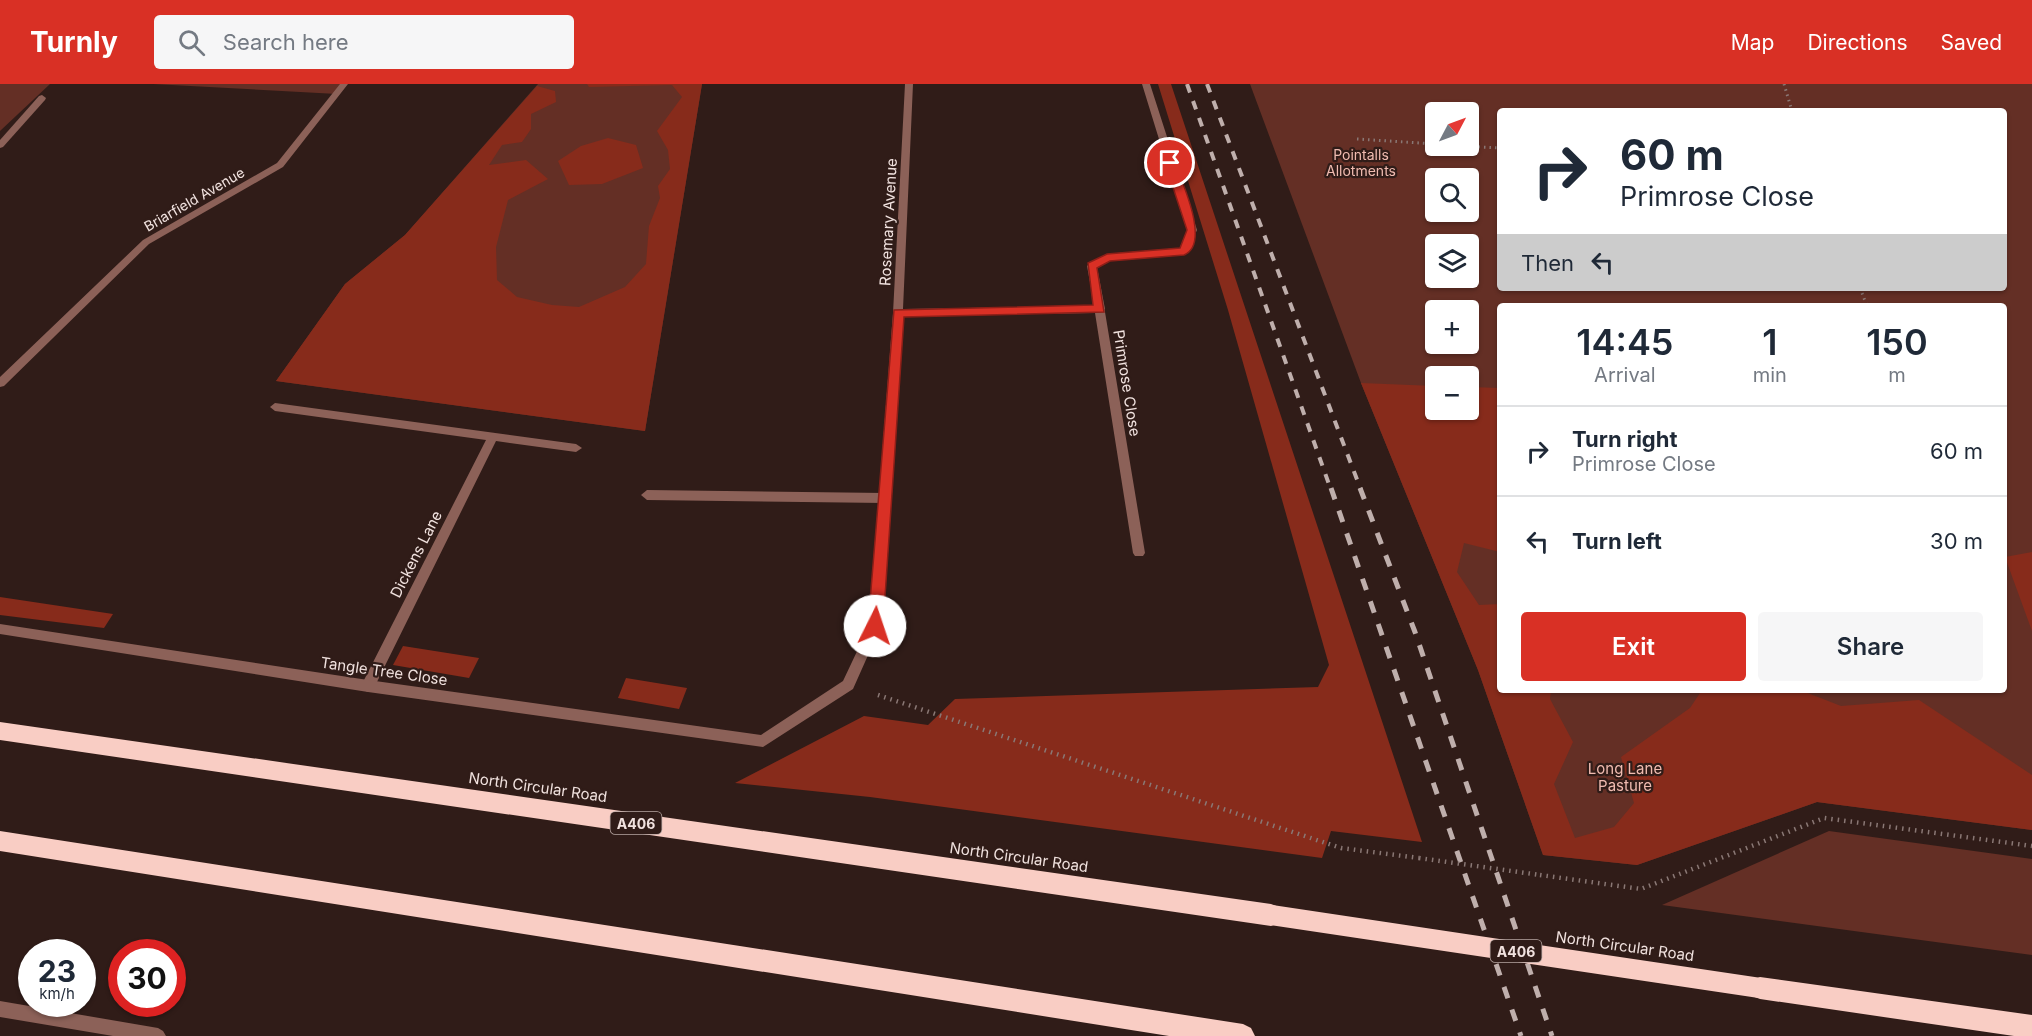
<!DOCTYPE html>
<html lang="en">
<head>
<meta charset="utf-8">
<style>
  body { margin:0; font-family:Inter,sans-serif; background:#f6f6f7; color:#1f2937; height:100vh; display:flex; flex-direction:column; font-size:22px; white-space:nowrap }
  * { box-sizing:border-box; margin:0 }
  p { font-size:20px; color:#747a83 }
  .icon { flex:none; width:33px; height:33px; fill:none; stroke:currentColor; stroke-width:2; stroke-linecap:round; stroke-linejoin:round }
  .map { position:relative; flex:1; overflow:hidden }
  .sheet { position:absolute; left:1497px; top:219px; width:510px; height:390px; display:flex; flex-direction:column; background:#fff; border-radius:6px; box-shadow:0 2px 4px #0004 }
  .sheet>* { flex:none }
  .guide { position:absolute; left:1497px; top:24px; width:510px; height:183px; border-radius:6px; box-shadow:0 2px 4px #0004; background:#fff; color:#1f2937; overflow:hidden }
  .needle { width:39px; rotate:49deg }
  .controls { position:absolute; left:1425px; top:18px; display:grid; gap:12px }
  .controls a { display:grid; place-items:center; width:54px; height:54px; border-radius:6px; background:#fff; box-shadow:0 2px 4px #0004; font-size:30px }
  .speed { position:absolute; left:18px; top:855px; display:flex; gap:12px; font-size:30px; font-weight:700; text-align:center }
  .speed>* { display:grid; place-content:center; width:78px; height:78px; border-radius:50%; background:#fff; box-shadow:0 2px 4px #0004; line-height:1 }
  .speed small { font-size:15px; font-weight:400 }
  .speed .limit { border:9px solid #d22; background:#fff; color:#111 }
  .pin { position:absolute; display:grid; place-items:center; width:51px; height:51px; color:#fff; margin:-26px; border:3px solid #fff; border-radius:50%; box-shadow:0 2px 6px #0007 }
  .me { position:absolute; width:66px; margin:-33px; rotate:4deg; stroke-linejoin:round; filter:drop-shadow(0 0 4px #0008) }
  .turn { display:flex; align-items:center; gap:21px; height:126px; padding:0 24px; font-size:27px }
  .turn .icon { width:78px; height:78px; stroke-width:2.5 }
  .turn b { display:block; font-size:42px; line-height:51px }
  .then { display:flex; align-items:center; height:57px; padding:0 24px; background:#0003; gap:12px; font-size:22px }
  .eta { display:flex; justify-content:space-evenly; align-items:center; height:102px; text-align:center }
  .eta b { font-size:36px; font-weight:600; line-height:42px }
  .button { display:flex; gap:12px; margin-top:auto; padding:12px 24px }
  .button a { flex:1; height:69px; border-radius:6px; background:#d93025; color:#fff; font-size:24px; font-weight:600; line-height:69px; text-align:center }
  .button a+a { background:#f6f6f7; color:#1f2937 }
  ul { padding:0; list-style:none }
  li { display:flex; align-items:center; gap:18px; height:90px; padding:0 24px; border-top:2px solid #e0e1e3 }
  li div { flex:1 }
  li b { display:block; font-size:22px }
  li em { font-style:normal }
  header { display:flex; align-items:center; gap:36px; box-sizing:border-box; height:84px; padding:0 30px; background:#d93025; color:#fff }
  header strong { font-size:28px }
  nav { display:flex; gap:33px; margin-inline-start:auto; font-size:21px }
  .search { width:420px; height:54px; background:#f6f6f7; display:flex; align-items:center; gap:15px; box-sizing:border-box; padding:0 21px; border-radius:6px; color:#747a83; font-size:22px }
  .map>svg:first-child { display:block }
  .green { fill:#642f25; fill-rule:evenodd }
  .forest { fill:#872b1b }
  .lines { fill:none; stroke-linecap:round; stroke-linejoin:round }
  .path-far1 { stroke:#8a7875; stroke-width:3; stroke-dasharray:1.5 4; stroke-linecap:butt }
  .path { stroke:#8a7875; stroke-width:4.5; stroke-dasharray:1.5 5; stroke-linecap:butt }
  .lane { fill:#8c6158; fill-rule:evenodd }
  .street { fill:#8c6158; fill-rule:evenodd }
  .highway { fill:#f9cdc4; fill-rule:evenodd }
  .rail-far1 { stroke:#bfafac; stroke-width:4; stroke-dasharray:9 9; stroke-linecap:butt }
  .rail { stroke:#bfafac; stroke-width:5; stroke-dasharray:12 12; stroke-linecap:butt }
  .path-bridge { stroke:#8a7875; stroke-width:4.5; stroke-dasharray:1.5 5; stroke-linecap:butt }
  .highway-bridge { stroke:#f9cdc4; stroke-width:20 }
  .route { fill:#d93025; stroke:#8d1f18; stroke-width:1.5 }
  .labels { text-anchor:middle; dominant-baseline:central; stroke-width:4.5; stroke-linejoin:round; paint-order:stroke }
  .far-park-label { font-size:14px; fill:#f0bbb0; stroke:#301c18 }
  .far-street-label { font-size:14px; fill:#f1e2df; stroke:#301c18 }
  .shield { fill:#301c18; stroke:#b7a7a3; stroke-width:1.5 }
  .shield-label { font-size:14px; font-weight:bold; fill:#f1e2df }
  .street-label { font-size:15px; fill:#f1e2df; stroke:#301c18 }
  .park-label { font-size:15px; fill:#f0bbb0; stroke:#301c18 }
</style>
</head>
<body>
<header>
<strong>Turnly</strong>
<div class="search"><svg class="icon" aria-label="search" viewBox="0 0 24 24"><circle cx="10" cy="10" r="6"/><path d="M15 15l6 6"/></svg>Search here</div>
<nav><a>Map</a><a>Directions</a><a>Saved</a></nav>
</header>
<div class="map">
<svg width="2032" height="952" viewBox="0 0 2032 952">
  <rect width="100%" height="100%" fill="#301c18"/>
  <!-- green -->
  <g class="green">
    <polygon points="0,0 50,0 0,47"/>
    <polygon points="153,0 343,0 337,10"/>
    <polygon points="538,0 702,0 645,347 276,297 345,200 405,151"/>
    <path d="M1250,0H2032V746L1817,718L1637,781L1543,771L1478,586L1361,299ZM1500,27H2004V204H1500ZM1436,28H1468V62H1436ZM1436,94H1468V128H1436ZM1436,160H1468V194H1436ZM1500,222H2004V606H1500ZM1436,226H1468V260H1436ZM1436,292H1468V326H1436Z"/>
    <polygon points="1829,747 2032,775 2032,871 1662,821"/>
  </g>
  <!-- forest -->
  <g class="forest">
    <polygon points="587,0 702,0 645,347 276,297 345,200 405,151 537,2 555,7 556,18 531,30 531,45 522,58 502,61 489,81 526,76 548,95 508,116 496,163 497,196 517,213 552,221 579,223 625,203 646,180 649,142 660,114 658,102 670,85 668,66 657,47 682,13 672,1 589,3"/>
    <polygon points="1158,0 1171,0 1422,758 1331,747 1322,774 870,713 735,699 864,632 928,641 955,615 1318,603 1329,581 1228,226"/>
    <polygon points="608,54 636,61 643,84 602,100 569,101 558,77 581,62"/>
    <polygon points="1361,299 1435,302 1436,326 1468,326 1469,303 1500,304 1500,468 1464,459 1457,488 1479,521 1500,520 1500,606 1551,606 1550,615 1573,658 1554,700 1575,754 1614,743 1634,719 1621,673 1690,624 1702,606 1800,606 1841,622 1919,616 2032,691 2032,746 1817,718 1637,781 1543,771 1478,586"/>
    <polygon points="2032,468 2032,547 2005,473"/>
    <polygon points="0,513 113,530 104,544 0,531"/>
    <polygon points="403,562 479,574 469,594 393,581"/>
    <polygon points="626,594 687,604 679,625 618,614"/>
  </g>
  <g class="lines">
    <!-- path-far1 -->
    <g class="path-far1">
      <polyline points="1784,0 1792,27"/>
      <polyline points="1357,55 1436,60"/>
      <polyline points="1462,62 1500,64"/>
      <polyline points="1860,204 1867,222"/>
    </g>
    <!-- path -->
    <g class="path">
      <polyline points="878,611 1341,764 1419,774"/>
      <polyline points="1540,791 1641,805 1824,734 2032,762"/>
    </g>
    <!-- lane -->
    <g class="lane">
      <polygon points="1142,0 1150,0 1197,146 1187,169 1109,176 1097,183 1105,225 1100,229 1095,225 1087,182 1089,180 1107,170 1180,164 1187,146"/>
      <polygon points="42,11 46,14 45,16 3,63 0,64 0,56 39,12"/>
      <polygon points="275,319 576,360 582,364 576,368 496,357 373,606 368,608 363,606 362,602 363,598 486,356 275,327 270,323"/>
      <polygon points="647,406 885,409 891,414 885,419 647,416 641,411"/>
    </g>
    <!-- street -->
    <g class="street">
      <polygon points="340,0 348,0 283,83 149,160 4,302 0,303 0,293 143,156 277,79"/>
      <polygon points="905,0 913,0 903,225 1104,222 1145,469 1143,472 1135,472 1133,469 1095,229 903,232 881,542 853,605 763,663 368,608 0,550 0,540 368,596 761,651 843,597 869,542 893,229"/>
      <polygon points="0,917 158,944 163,947 166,952 113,952 0,933"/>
    </g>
    <!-- highway -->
    <g class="highway">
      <polygon points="0,638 1271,820 1279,823 1282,831 1279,839 1271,842 0,656"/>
      <polygon points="0,747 1243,940 1251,944 1255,952 1169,952 0,767"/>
      <polygon points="1760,893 2032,931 2032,952 2014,952 1760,915 1752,912 1749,904 1752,896"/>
    </g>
    <!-- rail-far1 -->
    <g class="rail-far1">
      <polyline points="1187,0 1331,406"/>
      <polyline points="1207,0 1361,406"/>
    </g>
    <!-- rail -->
    <g class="rail">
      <polyline points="1331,404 1521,952"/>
      <polyline points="1360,404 1415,548 1552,952"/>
    </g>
    <!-- path-bridge -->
    <polyline class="path-bridge" points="1419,774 1540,791"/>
    <!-- highway-bridge -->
    <polyline class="highway-bridge" points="1271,831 1760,904"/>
  </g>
  <!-- route -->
  <path class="route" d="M1170,75L1175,79C1182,98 1211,160 1184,171L1110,177L1097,184L1104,228L904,233L883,542L880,546H870L868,542L894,226L1093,221L1088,179L1107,170L1180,164L1187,146L1165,79Z"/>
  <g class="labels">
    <!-- far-park labels -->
    <g class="far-park-label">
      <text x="1361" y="70">Pointalls<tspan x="1361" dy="16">Allotments</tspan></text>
    </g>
    <!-- far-street labels -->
    <g class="far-street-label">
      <text transform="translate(194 115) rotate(-30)">Briarfield Avenue</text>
    </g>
    <!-- shield labels -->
    <g class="shield">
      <rect x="610.5" y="728" width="51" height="22" rx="4.5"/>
      <rect x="1490.5" y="856" width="51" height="22" rx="4.5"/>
    </g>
    <g class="shield-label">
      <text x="636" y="739">A406</text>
      <text x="1516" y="867">A406</text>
    </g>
    <!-- street labels -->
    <g class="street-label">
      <text transform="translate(888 138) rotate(-87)">Rosemary Avenue</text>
      <text transform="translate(1127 299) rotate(81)">Primrose Close</text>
      <text transform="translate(416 470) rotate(-63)">Dickens Lane</text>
      <text transform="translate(384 587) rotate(8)">Tangle Tree Close</text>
      <text transform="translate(538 703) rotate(8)">North Circular Road</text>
      <text transform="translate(1019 773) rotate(8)">North Circular Road</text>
      <text transform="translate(1625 862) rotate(8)">North Circular Road</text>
    </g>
    <!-- park labels -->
    <g class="park-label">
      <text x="1625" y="684">Long Lane<tspan x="1625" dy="17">Pasture</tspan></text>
    </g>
  </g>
</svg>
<div class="controls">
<a><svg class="needle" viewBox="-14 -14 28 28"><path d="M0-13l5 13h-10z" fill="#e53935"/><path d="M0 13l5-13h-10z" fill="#747a83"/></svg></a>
<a><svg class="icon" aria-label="search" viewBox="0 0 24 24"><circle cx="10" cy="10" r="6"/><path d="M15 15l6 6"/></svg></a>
<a><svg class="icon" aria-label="layers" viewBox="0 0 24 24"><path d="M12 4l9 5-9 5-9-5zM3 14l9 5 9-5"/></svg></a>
<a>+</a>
<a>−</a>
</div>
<div class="speed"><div>23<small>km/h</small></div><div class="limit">30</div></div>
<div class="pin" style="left:1170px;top:79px;background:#d93025"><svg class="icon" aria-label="arrive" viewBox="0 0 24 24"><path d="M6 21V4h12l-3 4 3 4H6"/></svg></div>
<svg class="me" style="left:875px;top:542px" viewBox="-20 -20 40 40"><circle r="19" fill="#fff"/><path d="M0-13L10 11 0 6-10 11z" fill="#d93025"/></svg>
<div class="guide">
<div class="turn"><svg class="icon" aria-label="right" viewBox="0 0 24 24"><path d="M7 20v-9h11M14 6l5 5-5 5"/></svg><div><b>60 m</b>Primrose Close</div></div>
<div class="then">Then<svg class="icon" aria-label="left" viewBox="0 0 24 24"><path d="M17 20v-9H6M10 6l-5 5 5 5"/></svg></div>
</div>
<section class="sheet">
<div class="eta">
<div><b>14:45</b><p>Arrival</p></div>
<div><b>1</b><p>min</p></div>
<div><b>150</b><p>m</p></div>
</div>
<ul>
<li><svg class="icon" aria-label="right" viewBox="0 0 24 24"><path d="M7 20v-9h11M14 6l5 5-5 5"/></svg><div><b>Turn right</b><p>Primrose Close</p></div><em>60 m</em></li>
<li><svg class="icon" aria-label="left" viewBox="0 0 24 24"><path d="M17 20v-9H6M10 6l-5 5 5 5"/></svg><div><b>Turn left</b></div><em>30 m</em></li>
</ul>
<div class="button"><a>Exit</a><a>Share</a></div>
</section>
</div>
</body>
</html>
